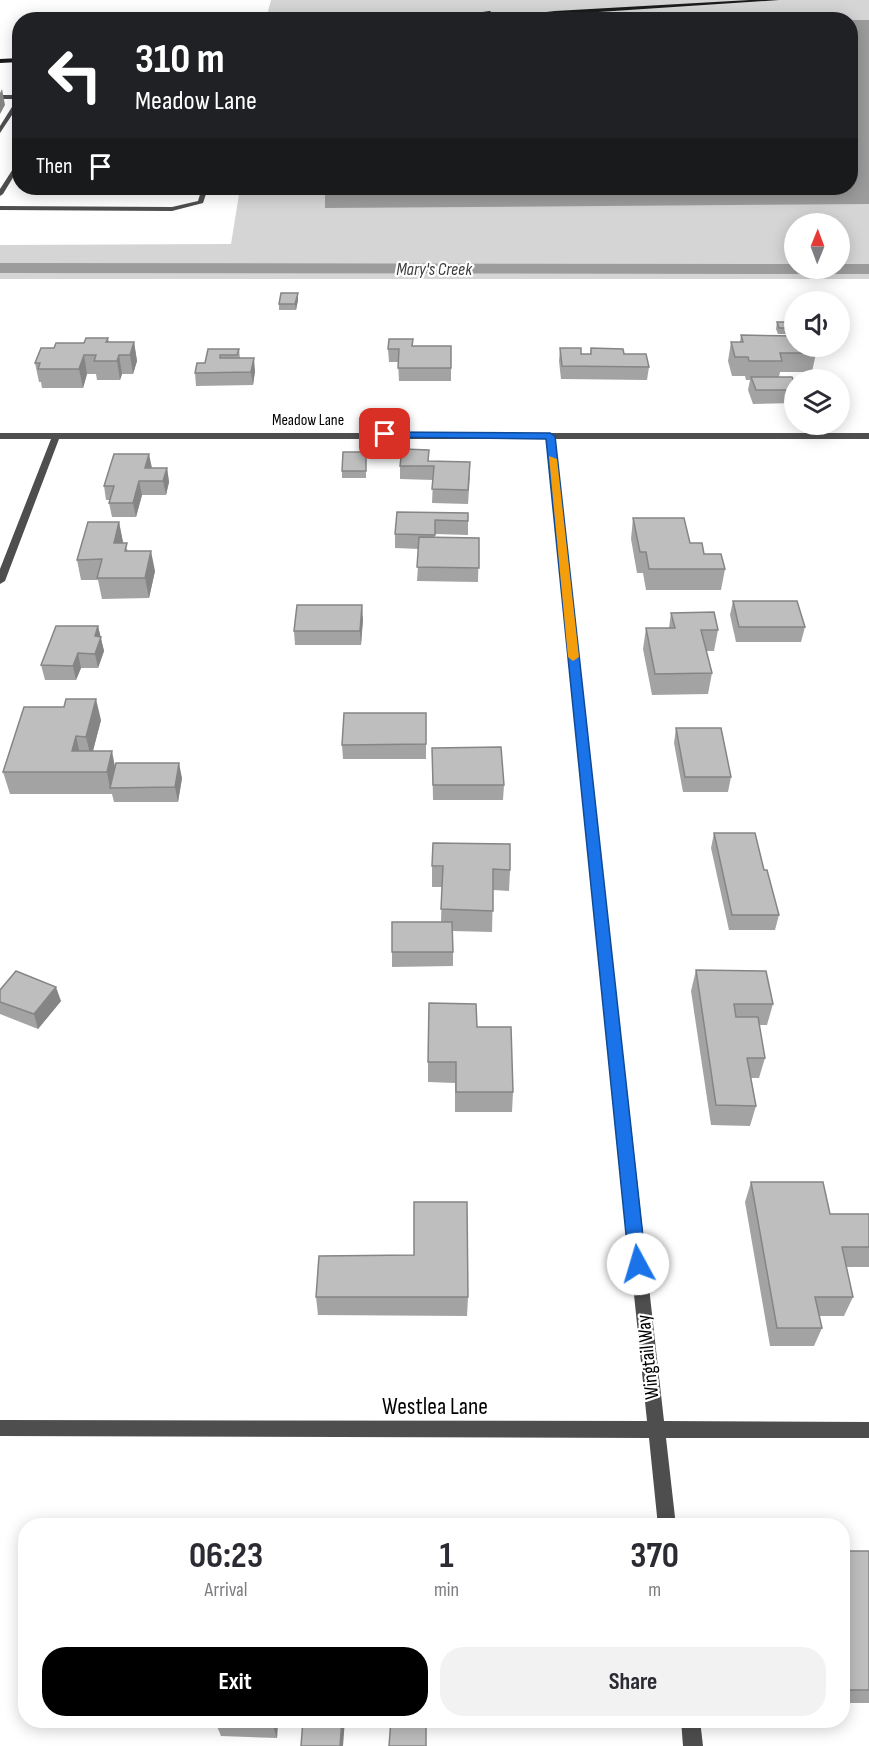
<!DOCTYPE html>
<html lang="en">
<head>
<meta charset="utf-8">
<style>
  body { margin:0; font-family:"Sofia Sans Condensed",sans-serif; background:#f2f2f3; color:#2b2b33; height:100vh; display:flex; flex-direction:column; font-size:22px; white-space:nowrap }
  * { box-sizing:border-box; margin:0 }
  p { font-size:20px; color:#7c7c81 }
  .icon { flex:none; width:33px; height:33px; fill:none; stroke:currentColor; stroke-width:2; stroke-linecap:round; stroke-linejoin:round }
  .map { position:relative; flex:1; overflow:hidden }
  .drawer { position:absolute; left:18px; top:1518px; width:832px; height:210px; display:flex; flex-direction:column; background:#fff; border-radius:24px; box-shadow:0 3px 15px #0003 }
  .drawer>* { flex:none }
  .guide { position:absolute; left:12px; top:12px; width:846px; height:183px; border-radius:24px; box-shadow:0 3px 15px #0003; background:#202124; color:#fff; overflow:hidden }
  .needle { width:39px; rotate:1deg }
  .fabs { position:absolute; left:784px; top:213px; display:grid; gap:12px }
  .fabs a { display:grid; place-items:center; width:66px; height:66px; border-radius:50%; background:#fff; box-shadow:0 3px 15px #0003; font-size:30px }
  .pin { position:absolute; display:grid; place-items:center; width:51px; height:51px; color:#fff; margin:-26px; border-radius:12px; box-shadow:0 3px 9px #0006 }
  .me { position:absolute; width:66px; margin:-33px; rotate:354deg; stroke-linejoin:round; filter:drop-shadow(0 0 4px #0008) }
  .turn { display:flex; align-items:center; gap:21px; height:126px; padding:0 24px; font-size:27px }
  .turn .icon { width:78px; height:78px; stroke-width:2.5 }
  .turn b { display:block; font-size:42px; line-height:51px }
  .then { display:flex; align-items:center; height:57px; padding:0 24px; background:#0003; gap:12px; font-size:22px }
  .eta { display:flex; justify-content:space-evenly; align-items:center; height:102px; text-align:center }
  .eta b { font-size:36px; font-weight:700; line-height:42px }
  .action { display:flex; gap:12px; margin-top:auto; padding:12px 24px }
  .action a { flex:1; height:69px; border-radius:24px; background:#000; color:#fff; font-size:24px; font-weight:700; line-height:69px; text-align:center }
  .action a+a { background:#f2f2f3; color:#2b2b33 }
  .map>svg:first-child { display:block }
  .green { fill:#d5d5d5; fill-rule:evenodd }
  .water { fill:#9c9c9c }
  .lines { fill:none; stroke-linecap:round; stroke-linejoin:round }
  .stream { stroke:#9c9c9c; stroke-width:4 }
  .canal { fill:#9c9c9c; fill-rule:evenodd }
  .lane { fill:#4e4e4e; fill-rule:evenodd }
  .street { fill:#4e4e4e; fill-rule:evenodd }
  .secondary { fill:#1b1b1b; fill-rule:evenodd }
  .wall { fill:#a3a3a3 }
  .shaded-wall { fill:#858585 }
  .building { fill:#bebebe; stroke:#858585; stroke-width:1.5 }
  .route { fill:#1a73e8; stroke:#114b97; stroke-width:1.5 }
  .slow { fill:#f59e0b }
  .labels { text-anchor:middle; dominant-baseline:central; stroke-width:4.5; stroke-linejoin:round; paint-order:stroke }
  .far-street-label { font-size:16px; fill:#000; stroke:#fff }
  .far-water-label { font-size:18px; font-style:italic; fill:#3d3d3d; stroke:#fff }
  .street-label { font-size:20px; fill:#000; stroke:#fff }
  .near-street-label { font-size:24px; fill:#000; stroke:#fff }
</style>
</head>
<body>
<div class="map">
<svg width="869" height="1746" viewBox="0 0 869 1746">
  <rect width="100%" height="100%" fill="#fff"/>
  <!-- green -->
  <path class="green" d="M271,0H869V279H0V245L231,244L240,188H850V20L266,19ZM795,224H840V268H795Z"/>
  <!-- water -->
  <polygon class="water" points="851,20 869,20 869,204 325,208 325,188 850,188"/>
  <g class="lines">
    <!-- stream -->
    <polyline class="stream" points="628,15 630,20"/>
    <!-- canal -->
    <polygon class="canal" points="0,263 795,264 795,268 840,268 840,264 869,264 869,274 0,273"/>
    <!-- lane -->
    <polygon class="lane" points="0,95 20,95 20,103 0,133 0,126 17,99 0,99"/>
    <!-- street -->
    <g class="street">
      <polygon points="20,158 20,166 3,194 0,196 0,189"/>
      <polygon points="202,188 208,188 203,203 172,211 0,210 0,206 172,207 198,201"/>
      <polygon points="0,433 869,433 869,439 554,439 664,1421 869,1422 869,1438 666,1438 676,1526 658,1526 649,1438 0,1436 0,1420 647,1421 546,439 59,439 5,581 0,584 0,569 51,439 0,439"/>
      <polygon points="681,1720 700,1720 703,1746 683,1746"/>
    </g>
    <!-- secondary -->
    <g class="secondary">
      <polygon points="750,0 779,0 479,20 555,11"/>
      <polygon points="490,11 492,13 442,20 424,20"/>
      <polygon points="20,58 20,62 0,63 0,59"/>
    </g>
  </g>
  <!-- wall -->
  <g class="wall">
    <polygon points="298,293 298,300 296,310 279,310 279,304"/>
    <polygon points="777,322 795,322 795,334 778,334 776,329"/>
    <polygon points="741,335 795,346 816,353 812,372 780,372 779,377 795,384 795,403 753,404 748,390 750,380 746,380 745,376 732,376 728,361 731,342 740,342"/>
    <polygon points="108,338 109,342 134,342 137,361 133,374 122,374 120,380 97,380 96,374 87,374 83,388 42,388 41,382 39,382 35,363 54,348"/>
    <polygon points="413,346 451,368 451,381 399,381 398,362 389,362 388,349"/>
    <polygon points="560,348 581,354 590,354 591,348 624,354 649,367 647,380 561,379 559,361"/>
    <polygon points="208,349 239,349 240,358 255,371 253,385 196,386 195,373 205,363"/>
    <polygon points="366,452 366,478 342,478 342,471"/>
    <polygon points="429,461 470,475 468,504 432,503 433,480 400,479 400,466"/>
    <polygon points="167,468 169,482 166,495 142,495 136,517 112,517 109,503 110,500 106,500 104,486"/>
    <polygon points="397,512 468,513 468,535 435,534 435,537 479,538 478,582 417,581 419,549 395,548 395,534"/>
    <polygon points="633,518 690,543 725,569 721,590 646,590 643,573 637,573 631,539"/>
    <polygon points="119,522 123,543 128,551 155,571 149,598 102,599 98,580 81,580 77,560"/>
    <polygon points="733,601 805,627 801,642 736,642 730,615"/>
    <polygon points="671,613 718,630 714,651 706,651 712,673 708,694 652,695 643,649 646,628 669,628"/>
    <polygon points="363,619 361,645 295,645 294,631"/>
    <polygon points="98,626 104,651 98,668 81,668 76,680 45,680 41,665"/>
    <polygon points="426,713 426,759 343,759 342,745"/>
    <polygon points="101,720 93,751 115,766 182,778 178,802 114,802 112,794 10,794 3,772"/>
    <polygon points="676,728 731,777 728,792 683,792 674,743"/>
    <polygon points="432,748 504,785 503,800 433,800"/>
    <polygon points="714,833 764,870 779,915 775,930 729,930 711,848"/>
    <polygon points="432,866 510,870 509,891 493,890 492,932 453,931 453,966 392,967 392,952 441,922 442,887 432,887"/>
    <polygon points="696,970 773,1004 767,1025 759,1025 765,1058 759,1078 751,1078 756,1106 750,1126 711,1125 691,991"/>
    <polygon points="0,990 61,1001 38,1029 0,1014"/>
    <polygon points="477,1027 513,1092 512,1112 455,1112 455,1083 428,1082 428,1062"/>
    <polygon points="751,1182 830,1214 869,1214 869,1267 846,1267 853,1297 844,1316 819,1316 822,1328 814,1346 770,1346 745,1202"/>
    <polygon points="316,1297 468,1297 467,1316 318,1315"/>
    <rect x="843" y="1551" width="26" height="152"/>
    <polygon points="216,1720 278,1720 277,1738 221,1736 216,1724"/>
  </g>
  <!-- shaded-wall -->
  <g class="shaded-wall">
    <polygon points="2,89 5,105 0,114 0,93"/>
    <polygon points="298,293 298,300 296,310 295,304"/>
    <polygon points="134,342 137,361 133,374 130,355"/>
    <polygon points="84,355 87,374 83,388 79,369"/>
    <polygon points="119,355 122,374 120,380 117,361"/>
    <polygon points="254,358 255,371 253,385 251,372"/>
    <polygon points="149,454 152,468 148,482 145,468"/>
    <polygon points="167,468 169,482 166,495 163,481"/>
    <polygon points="139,481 142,495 136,517 133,503"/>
    <polygon points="119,522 123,542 118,564 114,543"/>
    <polygon points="151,551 155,571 149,598 145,578"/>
    <polygon points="362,605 363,619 361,645 360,631"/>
    <polygon points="98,626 104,651 98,668 95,654 95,636"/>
    <polygon points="78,653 81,668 76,680 73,666"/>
    <polygon points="96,699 101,720 91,758 86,737"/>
    <polygon points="76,736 81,758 72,751"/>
    <polygon points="112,751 116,772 110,788 107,772"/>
    <polygon points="179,763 182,778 178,802 175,787"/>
    <polygon points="56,987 61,1001 38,1029 34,1014"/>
    <polygon points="273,1720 278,1720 277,1738 273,1726"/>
    <polygon points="342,1720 345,1720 343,1746 340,1746"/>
  </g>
  <!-- building -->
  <g class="building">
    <polygon points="281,293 298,293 295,304 279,304"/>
    <polygon points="777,322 795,322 795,328 779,328"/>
    <polygon points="741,335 795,336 795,346 813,346 816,353 780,353 782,361 749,361 748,357 735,357 731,342 743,342"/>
    <polygon points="86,338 108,338 106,342 134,342 130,355 119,355 117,361 94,361 96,355 84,355 79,369 38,369 40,363 35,363 41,348 54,348 56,343 84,343"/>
    <polygon points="389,339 413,339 412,346 451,346 451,368 398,368 399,349 388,349"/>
    <polygon points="560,348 581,348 581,354 591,354 591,348 623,349 624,354 646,354 649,367 562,366"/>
    <polygon points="208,349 239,349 237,355 220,355 220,358 254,358 251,372 195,373 197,363 205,363"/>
    <polygon points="751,377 792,377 795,384 795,390 756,390"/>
    <polygon points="402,449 429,450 428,461 470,462 468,490 432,489 434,466 400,466"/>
    <polygon points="343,452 366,452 366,471 342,471"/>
    <polygon points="114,454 149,454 145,468 167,468 163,481 139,481 133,503 109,503 114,486 104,486"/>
    <polygon points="397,512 468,513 468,521 435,520 435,535 395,534"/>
    <polygon points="633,518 684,518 690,543 702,543 704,554 721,554 725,569 649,569 646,552 640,552"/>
    <polygon points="88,522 119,522 114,543 127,543 125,551 151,551 145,578 97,578 102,559 77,560"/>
    <polygon points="419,537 479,538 479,568 417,567"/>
    <polygon points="733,601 797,601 805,627 739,627"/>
    <polygon points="297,605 362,605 360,631 294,631"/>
    <polygon points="714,612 718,630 701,630 712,673 655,674 646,628 675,628 671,613"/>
    <polygon points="56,626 98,626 95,636 101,637 95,654 78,653 73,666 41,665"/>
    <polygon points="66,699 96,699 86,737 76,736 72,751 112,751 107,772 3,772 24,707 64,707"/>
    <polygon points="344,713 426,713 426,744 342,745"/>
    <polygon points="676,728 721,728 731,777 685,777"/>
    <polygon points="501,747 504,785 433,785 432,748"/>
    <polygon points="116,763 179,763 175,787 110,788"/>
    <polygon points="714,833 755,833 764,870 767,870 779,915 732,915"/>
    <polygon points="433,843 510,844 510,870 493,869 493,911 441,909 443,866 432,866"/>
    <polygon points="392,922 452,922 453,952 392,952"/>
    <polygon points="696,970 766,971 773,1004 734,1004 736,1017 758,1017 765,1058 747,1058 756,1106 716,1105"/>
    <polygon points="16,971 56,987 34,1014 0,1002 0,990"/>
    <polygon points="429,1003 476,1004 477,1027 511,1027 513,1092 456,1092 456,1062 428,1062"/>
    <polygon points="751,1182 823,1182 830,1214 869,1214 869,1247 842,1247 853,1297 815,1297 822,1328 777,1328"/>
    <polygon points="414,1202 467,1202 468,1297 316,1297 319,1256 414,1255"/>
    <rect x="843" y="1551" width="26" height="139"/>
    <polygon points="216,1720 273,1720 273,1726 216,1724"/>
    <polygon points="303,1720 342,1720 340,1746 301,1746"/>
    <polygon points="391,1720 426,1720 426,1746 389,1746"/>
  </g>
  <!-- route -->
  <polygon class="route" points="382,432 550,433 555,436 646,1264 644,1270 638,1272 632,1270 629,1264 546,439 385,437 382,436"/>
  <!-- slow -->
  <polygon class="slow" points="549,456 557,459 579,657 573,661 568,657"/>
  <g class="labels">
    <!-- far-street labels -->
    <g class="far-street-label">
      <text x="308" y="420">Meadow Lane</text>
    </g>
    <!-- far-water labels -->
    <g class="far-water-label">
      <text x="434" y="269">Mary's Creek</text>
    </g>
    <!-- street labels -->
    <g class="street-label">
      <text transform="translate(648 1357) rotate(-96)">Wingtail Way</text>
    </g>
    <!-- near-street labels -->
    <g class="near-street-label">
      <text x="435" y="1406">Westlea Lane</text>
    </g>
  </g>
</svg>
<div class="fabs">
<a><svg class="needle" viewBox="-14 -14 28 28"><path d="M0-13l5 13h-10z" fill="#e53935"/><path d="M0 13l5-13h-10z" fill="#7c7c81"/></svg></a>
<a><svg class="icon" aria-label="sound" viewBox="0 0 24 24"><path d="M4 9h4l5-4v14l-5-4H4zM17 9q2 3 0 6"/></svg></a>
<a><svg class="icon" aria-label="layers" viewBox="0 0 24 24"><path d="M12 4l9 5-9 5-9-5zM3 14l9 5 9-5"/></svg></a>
</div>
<div class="pin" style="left:385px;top:434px;background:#d93025"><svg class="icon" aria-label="arrive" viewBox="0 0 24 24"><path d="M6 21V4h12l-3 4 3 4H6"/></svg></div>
<svg class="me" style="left:638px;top:1264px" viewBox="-20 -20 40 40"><circle r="19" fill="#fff"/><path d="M0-13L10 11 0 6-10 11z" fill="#1a73e8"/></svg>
<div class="guide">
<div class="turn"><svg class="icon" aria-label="left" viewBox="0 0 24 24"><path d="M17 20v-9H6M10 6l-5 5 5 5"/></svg><div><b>310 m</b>Meadow Lane</div></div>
<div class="then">Then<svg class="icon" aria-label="arrive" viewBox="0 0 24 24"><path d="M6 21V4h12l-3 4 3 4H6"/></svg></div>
</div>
<section class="drawer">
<div class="eta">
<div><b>06:23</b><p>Arrival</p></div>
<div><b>1</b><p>min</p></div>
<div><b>370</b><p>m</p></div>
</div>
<div class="action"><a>Exit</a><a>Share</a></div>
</section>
</div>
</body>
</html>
